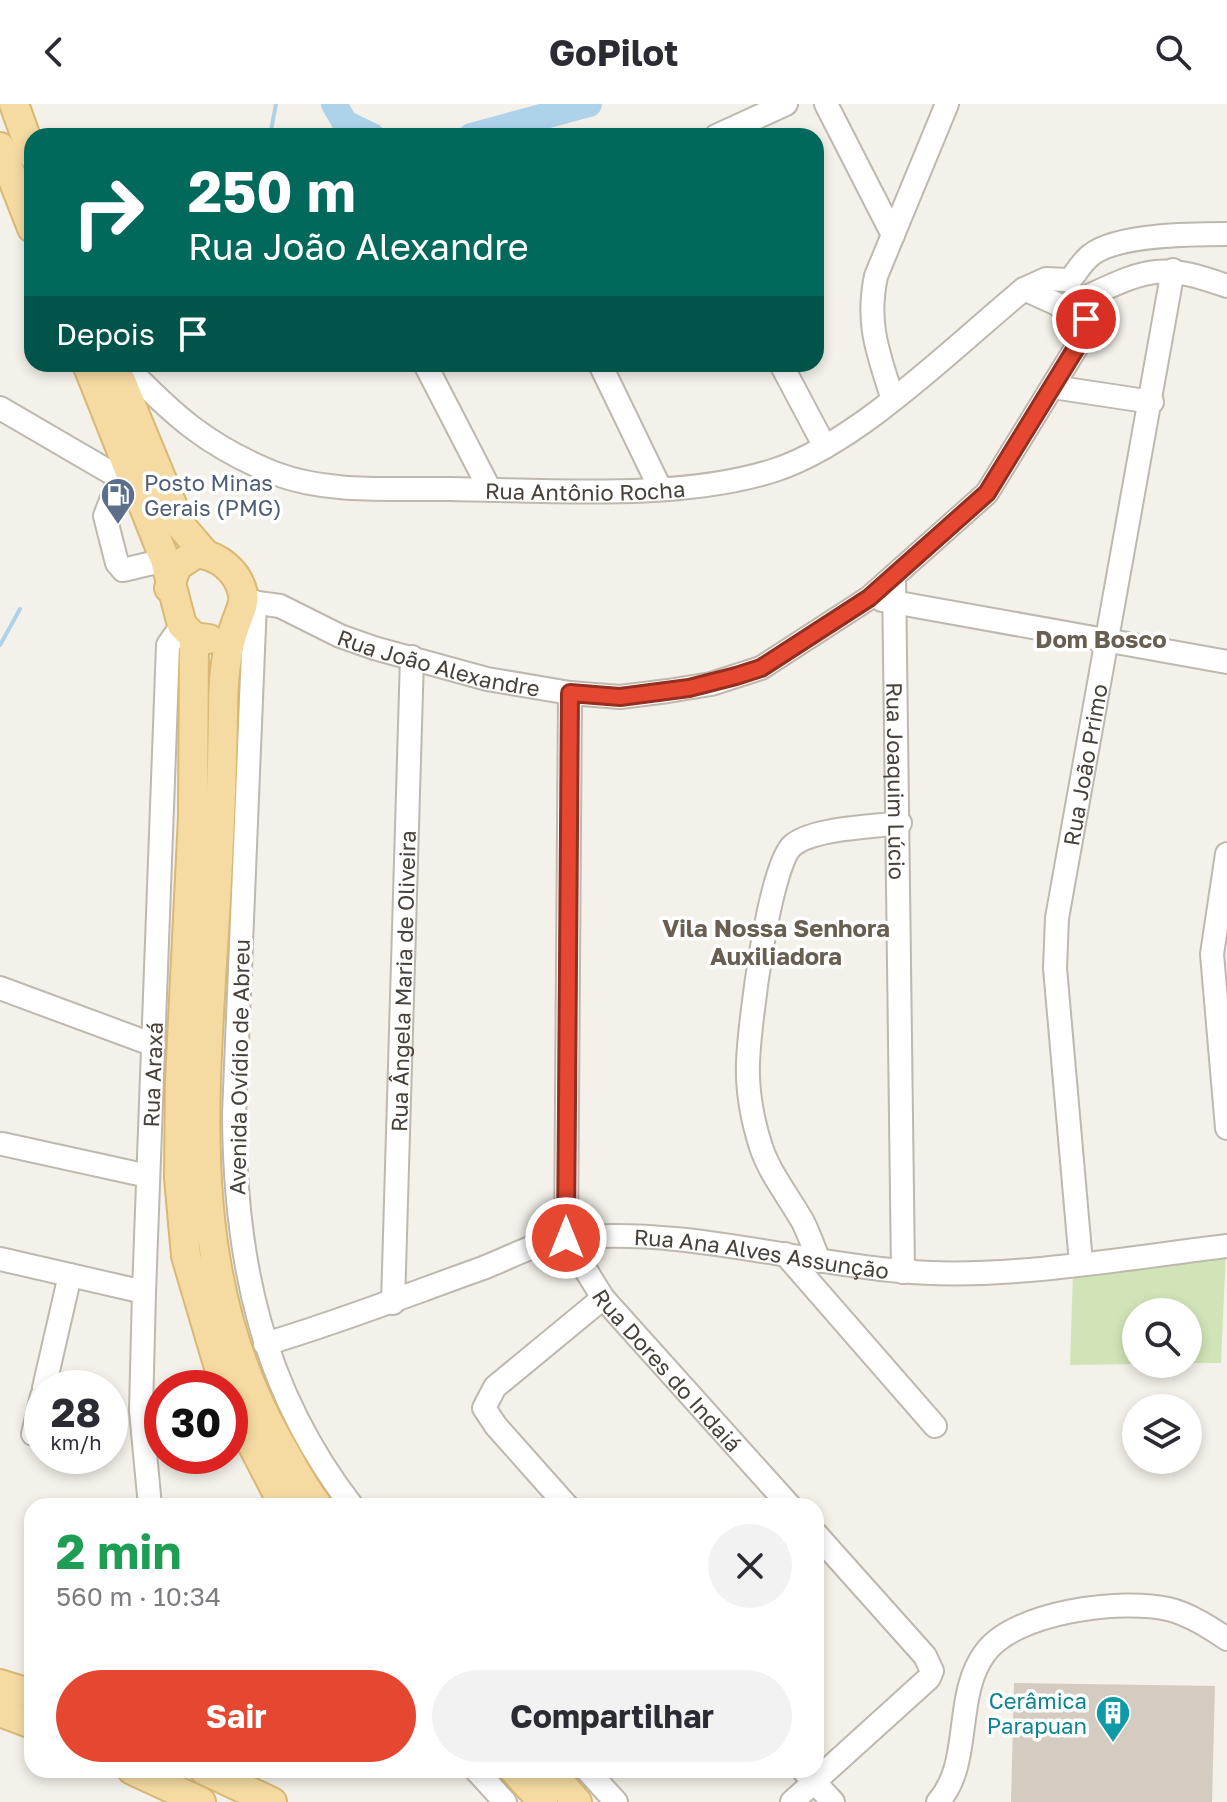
<!DOCTYPE html>
<html lang="pt">
<head>
<meta charset="utf-8">
<style>
  body { margin:0; font-family:"Golos Text",sans-serif; background:#f2f2f3; color:#2b2b33; height:100vh; display:flex; flex-direction:column; font-size:30px; white-space:nowrap }
  * { box-sizing:border-box; margin:0 }
  p { font-size:26px; color:#7c7c81 }
  .icon { flex:none; width:44px; height:44px; fill:none; stroke:currentColor; stroke-width:2; stroke-linecap:round; stroke-linejoin:round }
  .map { position:relative; flex:1; overflow:hidden }
  .drawer { position:absolute; left:24px; top:1394px; width:800px; height:280px; display:flex; flex-direction:column; background:#fff; border-radius:24px; box-shadow:0 4px 12px #0003 }
  .drawer>* { flex:none }
  .top-card { position:absolute; left:24px; top:24px; width:800px; height:244px; border-radius:24px; box-shadow:0 4px 12px #0003; background:#00695c; color:#fff; overflow:hidden }
  .buttons { position:absolute; left:1122px; top:1194px; display:grid; gap:16px }
  .buttons a { display:grid; place-items:center; width:80px; height:80px; border-radius:50%; background:#fff; box-shadow:0 4px 12px #0003; font-size:40px }
  .speed { position:absolute; left:24px; top:1266px; display:flex; gap:16px; font-size:40px; font-weight:700; text-align:center }
  .speed>* { display:grid; place-content:center; width:104px; height:104px; border-radius:50%; background:#fff; box-shadow:0 4px 12px #0003; line-height:1 }
  .speed small { font-size:20px; font-weight:400 }
  .speed .limit { border:12px solid #d22; background:#fff; color:#111 }
  .pin { position:absolute; display:grid; place-items:center; width:68px; height:68px; color:#fff; margin:-34px; border:4px solid #fff; border-radius:50%; box-shadow:0 2px 8px #0007 }
  .me { position:absolute; width:88px; margin:-44px; rotate:0deg; stroke-linejoin:round; filter:drop-shadow(0 0 6px #0008) }
  .turn { display:flex; align-items:center; gap:28px; height:168px; padding:0 32px; font-size:36px }
  .turn .icon { width:104px; height:104px; stroke-width:2.5 }
  .turn b { display:block; font-size:56px; line-height:68px }
  .then { display:flex; align-items:center; height:76px; padding:0 32px; background:#0003; gap:16px; font-size:30px }
  .round { display:grid; place-items:center; flex:none; width:84px; height:84px; border-radius:42px; background:#f2f2f3 }
  .overview { display:flex; align-items:center; justify-content:space-between; height:136px; padding:0 32px }
  h1 { font-size:48px; font-weight:700; line-height:60px; color:#1e9e55 }
  .cta { display:flex; gap:16px; margin-top:auto; padding:16px 32px }
  .cta a { flex:1; height:92px; border-radius:48px; background:#e54730; color:#fff; font-size:32px; font-weight:700; line-height:92px; text-align:center }
  .cta a+a { background:#f2f2f3; color:#2b2b33 }
  header { display:flex; justify-content:space-between; align-items:center; height:104px; padding:0 32px; background:#fff; font-size:36px; font-weight:700 }
  .map>svg:first-child { display:block }
  .green { fill:#d1e4b7 }
  .lines { fill:none; stroke-linecap:round; stroke-linejoin:round }
  .stream { stroke:#add2ea; stroke-width:4 }
  .river { stroke:#add2ea; stroke-width:26 }
  .building { fill:#d4ccc1 }
  .minor-casing { stroke:#beb8ae; stroke-width:26 }
  .major-casing { stroke:#d9b873; stroke-width:32 }
  .minor { stroke:#fff; stroke-width:22 }
  .major { stroke:#f5dba2; stroke-width:28 }
  .route-casing { stroke:#952e1f; stroke-width:20 }
  .route { stroke:#e54730; stroke-width:14 }
  .labels { text-anchor:middle; dominant-baseline:central; stroke-width:7; stroke-linejoin:round; paint-order:stroke }
  .service-label { font-size:22px; fill:#4e5e75; stroke:#fff; text-anchor:start }
  .street-label { font-size:22px; fill:#474139; stroke:#fff }
  .culture-label { font-size:22px; fill:#0d838f; stroke:#fff; text-anchor:end }
  .neighbourhood-label { font-size:24px; font-weight:bold; fill:#695f51; stroke:#fff }
</style>
</head>
<body>
<header><svg class="icon" aria-label="back" viewBox="0 0 24 24"><path d="M15 5l-7 7 7 7"/></svg>GoPilot<svg class="icon" aria-label="search" viewBox="0 0 24 24"><circle cx="10" cy="10" r="6"/><path d="M15 15l6 6"/></svg></header>
<div class="map">
<svg width="1227" height="1698" viewBox="0 0 1227 1698">
  <rect width="100%" height="100%" fill="#f4f1ea"/>
  <!-- green -->
  <polygon class="green" points="1226,1147 1221,1259 1188,1259 1188,1208 1136,1208 1136,1260 1070,1261 1073,1167"/>
  <g class="lines">
    <!-- stream -->
    <g class="stream">
      <polyline points="270,32 276,0"/>
      <polyline points="227,263 228,260"/>
      <polyline points="0,541 20,505"/>
    </g>
    <!-- river -->
    <g class="river">
      <polyline points="334,0 345,19 372,32"/>
      <polyline points="471,32 589,0"/>
    </g>
  </g>
  <!-- building -->
  <polygon class="building" points="1014,1579 1215,1582 1212,1698 1011,1698"/>
  <g class="lines">
    <defs>
      <g id="minor">
        <polyline points="826,0 893,131"/>
        <polyline points="716,32 786,0"/>
        <path d="M1071,175C1077,167 1083,157 1091,151C1117,130 1194,130 1227,130"/>
        <polyline points="1024,185 1057,200 1069,210 1084,207 1091,194"/>
        <path d="M1091,191C1150,163 1165,160 1227,182"/>
        <path id="s1" d="M124,260C173,311 207,342 274,369C328,390 392,384 449,385C548,386 680,397 775,366C858,339 955,242 1024,185L1046,175L1067,176"/>
        <polyline points="425,260 490,386"/>
        <polyline points="600,260 660,384"/>
        <polyline points="781,260 825,343"/>
        <polyline points="1053,283 1152,298"/>
        <path d="M892,293C878,248 866,220 876,172L947,0"/>
        <polyline points="0,304 139,385"/>
        <polyline points="120,373 105,412 117,459 123,466 165,456"/>
        <path id="s2" d="M894,473L903,1168"/>
        <polyline points="882,496 1227,558"/>
        <path id="s3" d="M244,497L280,502L340,532L374,544L487,575L570,589L620,593L668,587L711,580L761,564L869,494L987,389L1076,244L1088,203"/>
        <path d="M255,498L234,1011C235,1156 261,1284 352,1402"/>
        <path id="s4" d="M570,589L566,1134L603,1194L790,1402"/>
        <polyline points="1227,750 1212,850 1227,1024"/>
        <polyline points="0,884 154,941"/>
        <polyline points="2,1040 148,1072"/>
        <polyline points="785,1150 935,1322"/>
        <polyline points="0,1155 144,1188"/>
        <path d="M819,1157C814,1144 809,1130 803,1118C789,1093 770,1070 761,1043C753,1018 747,986 748,959C749,923 769,760 793,741C814,724 872,723 900,719"/>
        <path id="s5" d="M1081,1159L1055,864L1057,814L1173,166"/>
        <path id="s6" d="M393,1199L412,553"/>
        <path id="s7" d="M265,1240C340,1218 410,1190 483,1164C509,1154 541,1136 569,1134C681,1123 790,1157 900,1167C1000,1177 1127,1154 1227,1142"/>
        <polyline points="44,1284 70,1171"/>
        <polyline points="33,1330 42,1292"/>
        <path id="s8" d="M150,1402L141,1307L144,1188L168,541L182,521"/>
        <polyline points="567,1402 496,1322 484,1304 495,1283 603,1194"/>
        <polyline points="476,1666 505,1698"/>
        <polyline points="587,1666 616,1698"/>
        <polyline points="803,1666 833,1698"/>
        <polyline points="792,1698 929,1574 932,1567 925,1552 816,1430"/>
        <path d="M938,1698C973,1659 953,1592 985,1549C1014,1508 1121,1494 1168,1505C1189,1510 1209,1523 1227,1535"/>
      </g>
      <g id="major">
        <polyline points="14,0 32,50"/>
        <polyline points="0,43 32,124"/>
        <polyline points="87,260 165,456 182,521 194,533 209,535"/>
        <polyline points="114,260 181,422 206,451"/>
        <path d="M169,484L177,462L197,449C219,452 238,467 243,490C245,499 239,510 236,519C225,548 223,578 223,608C222,687 218,766 213,844C202,1018 190,1177 277,1335C290,1357 302,1382 318,1402"/>
        <polyline points="194,533 193,713 180,976 179,1074 186,1152 225,1284"/>
        <polyline points="230,1298 284,1402"/>
        <polyline points="0,1580 32,1590"/>
        <polyline points="0,1608 32,1620"/>
        <polyline points="132,1666 201,1698"/>
        <polyline points="204,1666 272,1698"/>
        <polyline points="514,1666 543,1698"/>
        <polyline points="549,1666 577,1698"/>
      </g>
    </defs>
    <!-- minor casing -->
    <use href="#minor" class="minor-casing"/>
    <!-- major casing -->
    <use href="#major" class="major-casing"/>
    <!-- minor -->
    <use href="#minor" class="minor"/>
    <!-- major -->
    <use href="#major" class="major"/>
  </g>
  <g class="lines">
    <defs>
      <polyline id="route" points="566,1134 570,589 620,593 689,584 736,572 761,564 869,494 987,389 1076,244 1086,215"/>
    </defs>
    <!-- route casing -->
    <use href="#route" class="route-casing"/>
    <!-- route -->
    <use href="#route" class="route"/>
  </g>
  <!-- icons -->
  <defs>
    <symbol id="fuel-pin" viewBox="-11 -11 22 30"><path d="M0 17L-7.5 6A9.5 9.5 0 1 1 7.5 6Z" fill="#5c6f8a" stroke="#fff"/><path d="M-5.5-6h7V0h2V4h1.3V-2.5L3-4.5l.8-.8L6-3V5H2.5V1h-1V6h-7ZM-4.2-4.7v3.2H.2V-4.7Z" fill="#fff"/></symbol>
    <symbol id="building-pin" viewBox="-11 -11 22 30"><path d="M0 17L-7.5 6A9.5 9.5 0 1 1 7.5 6Z" fill="#0f9aa8" stroke="#fff"/><path d="M-4-6H4V6H1V3H-1V6H-4ZM-2.5-4.3h1.7v1.8h-1.7ZM.8-4.3h1.7v1.8H.8ZM-2.5-1h1.7V.8h-1.7ZM.8-1h1.7V.8H.8Z" fill="#fff"/></symbol>
  </defs>
  <g fill-rule="evenodd">
    <use href="#fuel-pin" x="98" y="371" width="40" height="54"/>
    <use href="#building-pin" x="1093" y="1589" width="40" height="54"/>
  </g>
  <g class="labels">
    <!-- service labels -->
    <g class="service-label">
      <text x="144" y="378">Posto Minas<tspan x="144" dy="25">Gerais (PMG)</tspan></text>
    </g>
    <!-- street labels -->
    <g class="street-label">
      <text stroke="none"><textPath href="#s1" startOffset="500">Rua Antônio Rocha</textPath></text>
      <text stroke="none"><textPath href="#s3" startOffset="206">Rua João Alexandre</textPath></text>
      <text stroke="none"><textPath href="#s5" startOffset="502">Rua João Primo</textPath></text>
      <text stroke="none"><textPath href="#s2" startOffset="204">Rua Joaquim Lúcio</textPath></text>
      <text stroke="none"><textPath href="#s6" startOffset="322">Rua Ângela Maria de Oliveira</textPath></text>
      <text transform="translate(239 963) rotate(-89)">Avenida Ovídio de Abreu</text>
      <text stroke="none"><textPath href="#s8" startOffset="432">Rua Araxá</textPath></text>
      <text stroke="none"><textPath href="#s7" startOffset="516">Rua Ana Alves Assunção</textPath></text>
      <text stroke="none"><textPath href="#s4" startOffset="712">Rua Dores do Indaiá</textPath></text>
    </g>
    <!-- culture labels -->
    <g class="culture-label">
      <text x="1087" y="1596">Cerâmica<tspan x="1087" dy="25">Parapuan</tspan></text>
    </g>
    <!-- neighbourhood labels -->
    <g class="neighbourhood-label">
      <text x="1101" y="534">Dom Bosco</text>
      <text x="776" y="823">Vila Nossa Senhora<tspan x="776" dy="28">Auxiliadora</tspan></text>
    </g>
  </g>
</svg>
<div class="buttons">
<a><svg class="icon" aria-label="search" viewBox="0 0 24 24"><circle cx="10" cy="10" r="6"/><path d="M15 15l6 6"/></svg></a>
<a><svg class="icon" aria-label="layers" viewBox="0 0 24 24"><path d="M12 4l9 5-9 5-9-5zM3 14l9 5 9-5"/></svg></a>
</div>
<div class="speed"><div>28<small>km/h</small></div><div class="limit">30</div></div>
<div class="pin" style="left:1086px;top:215px;background:#d93025"><svg class="icon" aria-label="arrive" viewBox="0 0 24 24"><path d="M6 21V4h12l-3 4 3 4H6"/></svg></div>
<svg class="me" style="left:566px;top:1134px" viewBox="-20 -20 40 40"><circle r="17" fill="#e54730" stroke="#fff" stroke-width="3"/><path d="M0-11L8 9 0 5-8 9z" fill="#fff"/></svg>
<div class="top-card">
<div class="turn"><svg class="icon" aria-label="right" viewBox="0 0 24 24"><path d="M7 20v-9h11M14 6l5 5-5 5"/></svg><div><b>250 m</b>Rua João Alexandre</div></div>
<div class="then">Depois<svg class="icon" aria-label="arrive" viewBox="0 0 24 24"><path d="M6 21V4h12l-3 4 3 4H6"/></svg></div>
</div>
<section class="drawer">
<div class="overview"><div><h1>2 min</h1><p>560 m · 10:34</p></div><a class="round"><svg class="icon" aria-label="close" viewBox="0 0 24 24"><path d="M6 6l12 12M18 6L6 18"/></svg></a></div>
<div class="cta"><a>Sair</a><a>Compartilhar</a></div>
</section>
</div>
</body>
</html>
